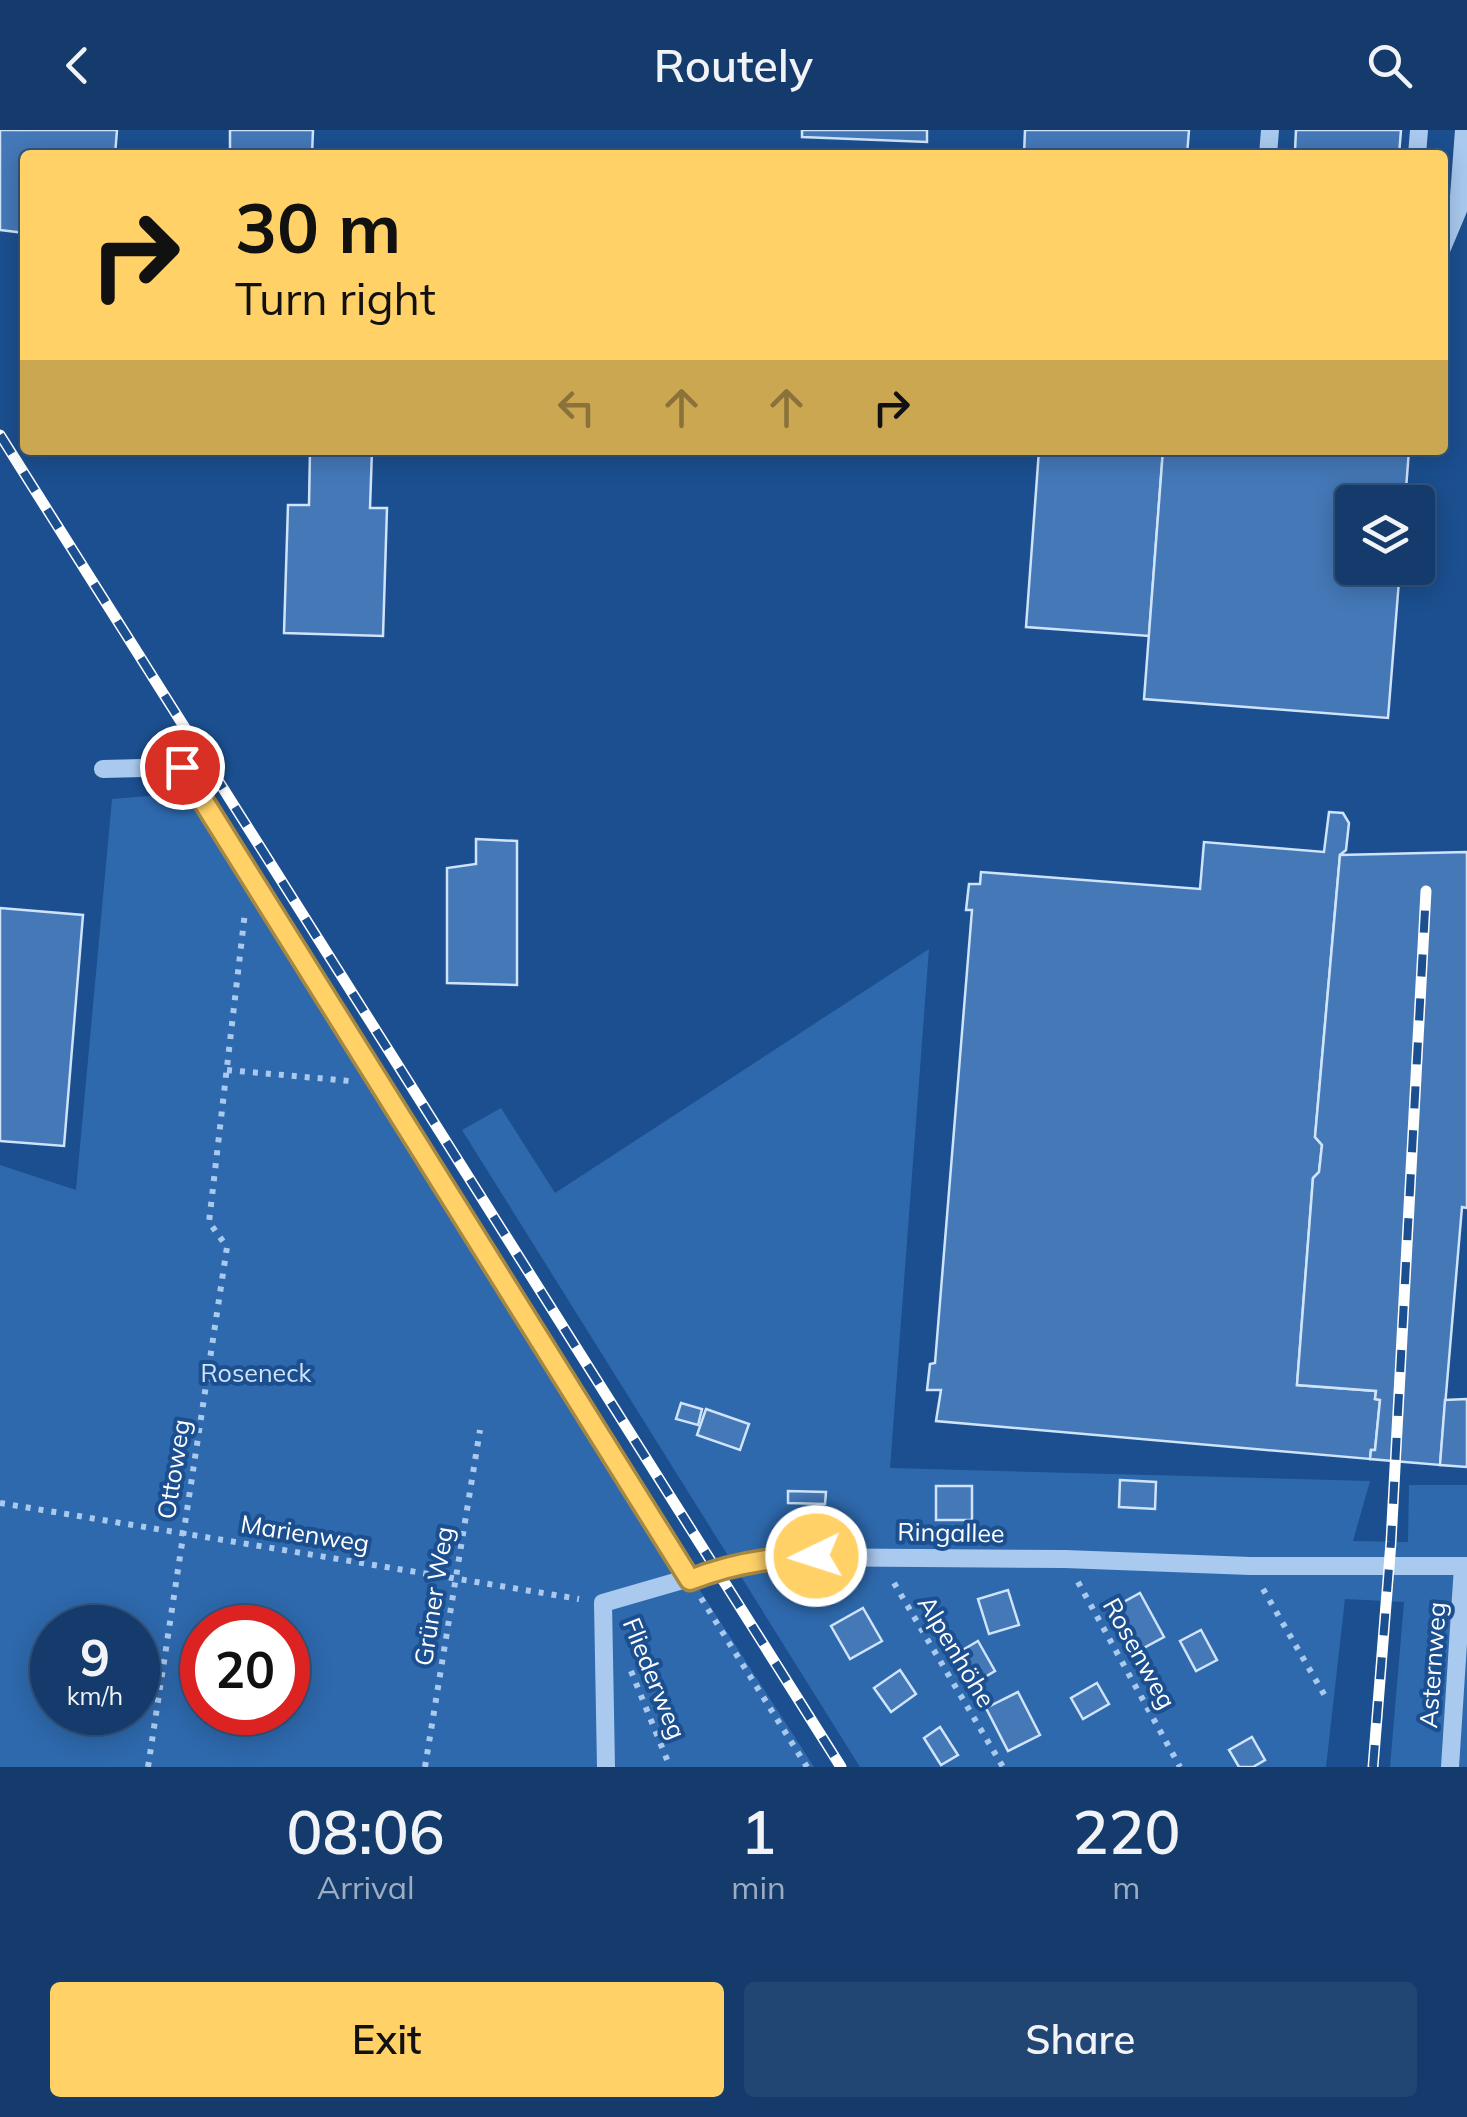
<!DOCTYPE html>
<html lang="en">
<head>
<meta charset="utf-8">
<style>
  body { margin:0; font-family:Mulish,sans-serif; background:#214673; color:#f1f3f6; height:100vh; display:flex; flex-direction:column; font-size:38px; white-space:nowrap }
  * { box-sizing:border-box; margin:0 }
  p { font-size:32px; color:#9dadc1 }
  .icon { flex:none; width:55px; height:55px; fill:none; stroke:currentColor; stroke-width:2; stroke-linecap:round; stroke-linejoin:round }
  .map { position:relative; height:1637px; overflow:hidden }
  .details { display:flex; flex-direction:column; background:#143b6b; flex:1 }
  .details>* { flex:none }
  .top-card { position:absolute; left:20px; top:20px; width:1428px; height:305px; border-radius:10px; box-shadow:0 5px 25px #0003,0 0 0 2px #33557e; background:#ffd166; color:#111; overflow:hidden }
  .tools { position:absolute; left:1335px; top:355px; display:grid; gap:20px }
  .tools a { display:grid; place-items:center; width:100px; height:100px; border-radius:10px; background:#143b6b; box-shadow:0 5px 25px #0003,0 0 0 2px #33557e; font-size:50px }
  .speed { position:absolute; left:30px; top:1475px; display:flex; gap:20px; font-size:50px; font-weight:700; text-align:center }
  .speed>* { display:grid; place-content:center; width:130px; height:130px; border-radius:50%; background:#143b6b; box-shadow:0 5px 25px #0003,0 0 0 2px #33557e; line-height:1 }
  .speed small { font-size:25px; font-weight:400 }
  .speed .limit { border:15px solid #d22; background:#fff; color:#111 }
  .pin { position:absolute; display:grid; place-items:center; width:85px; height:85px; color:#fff; margin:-42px; border:5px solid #fff; border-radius:50%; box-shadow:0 2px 10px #0007 }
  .me { position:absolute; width:110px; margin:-55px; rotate:266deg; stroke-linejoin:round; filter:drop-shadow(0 0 8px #0008) }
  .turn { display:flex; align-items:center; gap:35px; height:210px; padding:0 50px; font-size:45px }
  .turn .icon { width:130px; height:130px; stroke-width:2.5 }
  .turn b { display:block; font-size:70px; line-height:85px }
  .lanes { display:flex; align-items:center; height:95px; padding:0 50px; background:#0003; justify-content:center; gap:50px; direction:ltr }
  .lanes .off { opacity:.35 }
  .eta { display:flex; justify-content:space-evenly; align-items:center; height:170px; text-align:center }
  .eta b { font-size:60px; font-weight:600; line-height:70px }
  .button { display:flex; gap:20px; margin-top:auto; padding:20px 50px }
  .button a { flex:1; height:115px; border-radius:10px; background:#ffd166; color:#111; font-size:40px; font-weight:600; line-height:115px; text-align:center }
  .button a+a { background:#214673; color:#f1f3f6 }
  header { display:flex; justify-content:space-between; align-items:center; height:130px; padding:0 50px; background:#143b6b; font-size:45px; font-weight:600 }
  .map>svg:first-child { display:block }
  .green { fill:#2e69ad; fill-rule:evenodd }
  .building { fill:#4478b7; stroke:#cfe3fa; stroke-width:2.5 }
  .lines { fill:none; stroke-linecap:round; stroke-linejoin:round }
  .path { stroke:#a9c9ee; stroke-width:6; stroke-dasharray:5 8; stroke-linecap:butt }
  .minor { stroke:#a9c9ee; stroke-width:18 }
  .rail-casing { stroke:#fff; stroke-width:11 }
  .rail { stroke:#1b4f8f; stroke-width:8; stroke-dasharray:22; stroke-linecap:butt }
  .route-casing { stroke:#a68842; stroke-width:25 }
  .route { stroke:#ffd166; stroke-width:18 }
  .labels { text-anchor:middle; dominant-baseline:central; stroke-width:8; stroke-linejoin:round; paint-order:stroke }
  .park-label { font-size:25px; fill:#cfe3fa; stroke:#1b4f8f }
  .street-label { font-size:25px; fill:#fff; stroke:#1b4f8f }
</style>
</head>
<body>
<header><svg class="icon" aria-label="back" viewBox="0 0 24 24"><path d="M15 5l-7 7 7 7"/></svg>Routely<svg class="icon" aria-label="search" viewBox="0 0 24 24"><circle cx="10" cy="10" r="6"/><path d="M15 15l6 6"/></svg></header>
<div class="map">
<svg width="1467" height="1637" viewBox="0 0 1467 1637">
  <rect width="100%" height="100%" fill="#1b4f8f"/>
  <!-- green -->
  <g class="green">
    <path d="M186,663L814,1637H0V1035L76,1060L112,669ZM52,1498H138V1582H52ZM202,1498H288V1582H202Z"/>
    <polygon points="929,819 890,1338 1370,1351 1353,1411 1408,1412 1409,1355 1467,1355 1467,1637 1390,1637 1404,1472 1345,1469 1326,1637 860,1637 462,1000 501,978 555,1063"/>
  </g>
  <!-- building -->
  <g class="building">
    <polygon points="0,0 117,0 115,25 25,25 25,103 0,100"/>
    <polygon points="230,0 313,0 312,25 230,25"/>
    <polygon points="802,0 927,0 927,12 802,7"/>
    <polygon points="1025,0 1189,0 1187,25 1024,25"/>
    <polygon points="1296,0 1401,0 1399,25 1327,25 1295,21"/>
    <polygon points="310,320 372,320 370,378 387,378 383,506 284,503 288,375 309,375"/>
    <polygon points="1039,320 1163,320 1149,506 1026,497"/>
    <polygon points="1163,320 1409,320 1405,372 1352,372 1352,438 1400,438 1388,588 1144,569"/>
    <polygon points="1329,682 1343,683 1349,693 1346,720 1340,725 1315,1007 1322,1015 1319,1042 1313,1048 1297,1255 1376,1261 1375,1269 1380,1270 1375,1320 1371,1320 1370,1329 936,1291 941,1260 927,1260 930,1234 935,1233 972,780 966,780 969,754 980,754 981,742 1200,759 1204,712 1324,722"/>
    <polygon points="476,709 517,711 517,855 447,853 447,738 476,734"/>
    <polygon points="1467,722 1467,1078 1462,1077 1440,1335 1370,1329 1371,1320 1375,1320 1380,1270 1375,1269 1376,1261 1297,1255 1313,1048 1319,1042 1322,1015 1315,1007 1340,725"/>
    <polygon points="0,778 83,785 64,1016 0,1011"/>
    <polygon points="1467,1269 1467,1337 1440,1335 1445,1270"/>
    <polygon points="681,1273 702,1279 698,1295 676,1289"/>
    <polygon points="706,1279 749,1294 740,1320 697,1305"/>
    <polygon points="1120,1350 1156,1352 1155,1379 1119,1377"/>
    <rect x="936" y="1356" width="36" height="34"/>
    <polygon points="788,1361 826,1362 825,1374 788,1373"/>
    <polygon points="1008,1460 1019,1495 989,1504 978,1469"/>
    <polygon points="1140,1463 1164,1507 1136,1522 1111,1479"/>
    <polygon points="863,1478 882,1511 850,1529 831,1496"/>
    <polygon points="1201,1500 1217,1530 1196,1541 1180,1511"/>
    <polygon points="978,1511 995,1541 973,1554 956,1524"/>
    <polygon points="900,1540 916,1564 891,1582 874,1558"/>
    <polygon points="1097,1553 1109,1574 1083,1589 1071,1568"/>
    <polygon points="1018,1562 1040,1605 1008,1621 986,1578"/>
    <polygon points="940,1597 958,1625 941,1635 924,1608"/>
    <polygon points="1252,1607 1265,1630 1253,1637 1239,1637 1229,1620"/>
  </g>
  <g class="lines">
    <!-- path -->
    <g class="path">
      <polyline points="227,940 350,951"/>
      <polyline points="0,1373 579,1469"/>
      <polyline points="1078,1452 1180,1637"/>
      <polyline points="894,1453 1003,1637"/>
      <polyline points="1263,1459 1325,1566"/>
      <polyline points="701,1468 807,1637"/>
      <polyline points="631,1541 670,1637"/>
      <polyline points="148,1637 227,1117 209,1092 245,782"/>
      <polyline points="425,1637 480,1300"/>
    </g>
    <!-- minor -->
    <g class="minor">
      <polyline points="1268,25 1270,0"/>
      <polyline points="1417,25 1419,0"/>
      <polyline points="1442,118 1458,80 1464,0"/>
      <polyline points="103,639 182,637 690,1450"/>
      <polyline points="606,1637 603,1473 717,1440 786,1427 1065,1429 1250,1436 1467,1436"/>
      <polyline points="1450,1637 1463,1436"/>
    </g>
    <defs>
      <g id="rail">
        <polyline points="0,305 841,1637"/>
        <polyline points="1373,1637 1391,1412 1426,761"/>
      </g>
    </defs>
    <!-- rail casing -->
    <use href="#rail" class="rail-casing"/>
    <!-- rail -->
    <use href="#rail" class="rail"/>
  </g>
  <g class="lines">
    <defs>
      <path id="route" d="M182,637L690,1450C730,1434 773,1427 816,1426"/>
    </defs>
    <!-- route casing -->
    <use href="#route" class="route-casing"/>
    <!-- route -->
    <use href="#route" class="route"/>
  </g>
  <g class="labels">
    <!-- park labels -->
    <g class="park-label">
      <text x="256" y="1242">Roseneck</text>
    </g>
    <!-- street labels -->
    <g class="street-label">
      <text transform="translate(173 1339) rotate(-81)">Ottoweg</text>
      <text transform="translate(951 1402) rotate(1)">Ringallee</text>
      <text transform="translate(305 1403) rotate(9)">Marienweg</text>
      <text transform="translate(433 1466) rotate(-81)">Grüner Weg</text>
      <text transform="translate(957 1521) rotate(59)">Alpenhöhe</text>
      <text transform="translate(1140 1523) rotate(61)">Rosenweg</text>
      <text transform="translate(1432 1535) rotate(-86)">Asternweg</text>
      <text transform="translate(655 1548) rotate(68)">Fliederweg</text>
    </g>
  </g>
</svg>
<div class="tools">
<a><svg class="icon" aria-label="layers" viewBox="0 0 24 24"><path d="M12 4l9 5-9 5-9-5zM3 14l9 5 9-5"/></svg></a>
</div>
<div class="speed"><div>9<small>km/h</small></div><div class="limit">20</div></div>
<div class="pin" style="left:182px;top:637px;background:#d93025"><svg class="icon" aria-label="arrive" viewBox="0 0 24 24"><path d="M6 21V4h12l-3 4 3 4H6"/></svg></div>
<svg class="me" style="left:816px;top:1426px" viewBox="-20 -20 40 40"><circle r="17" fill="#ffd166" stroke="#fff" stroke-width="3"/><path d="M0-11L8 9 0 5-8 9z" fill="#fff"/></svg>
<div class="top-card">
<div class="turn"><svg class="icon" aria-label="right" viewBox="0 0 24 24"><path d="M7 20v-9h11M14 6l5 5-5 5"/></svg><div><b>30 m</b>Turn right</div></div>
<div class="lanes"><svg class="icon off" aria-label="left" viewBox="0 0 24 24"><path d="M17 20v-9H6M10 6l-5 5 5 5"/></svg><svg class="icon off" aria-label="ahead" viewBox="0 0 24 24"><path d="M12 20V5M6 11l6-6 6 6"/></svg><svg class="icon off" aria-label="ahead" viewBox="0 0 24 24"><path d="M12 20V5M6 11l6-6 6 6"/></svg><svg class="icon" aria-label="right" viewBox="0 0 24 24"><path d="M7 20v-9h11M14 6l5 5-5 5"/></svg></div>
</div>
</div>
<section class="details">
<div class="eta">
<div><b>08:06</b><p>Arrival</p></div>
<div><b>1</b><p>min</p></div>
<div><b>220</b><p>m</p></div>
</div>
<div class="button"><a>Exit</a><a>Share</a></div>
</section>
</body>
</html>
